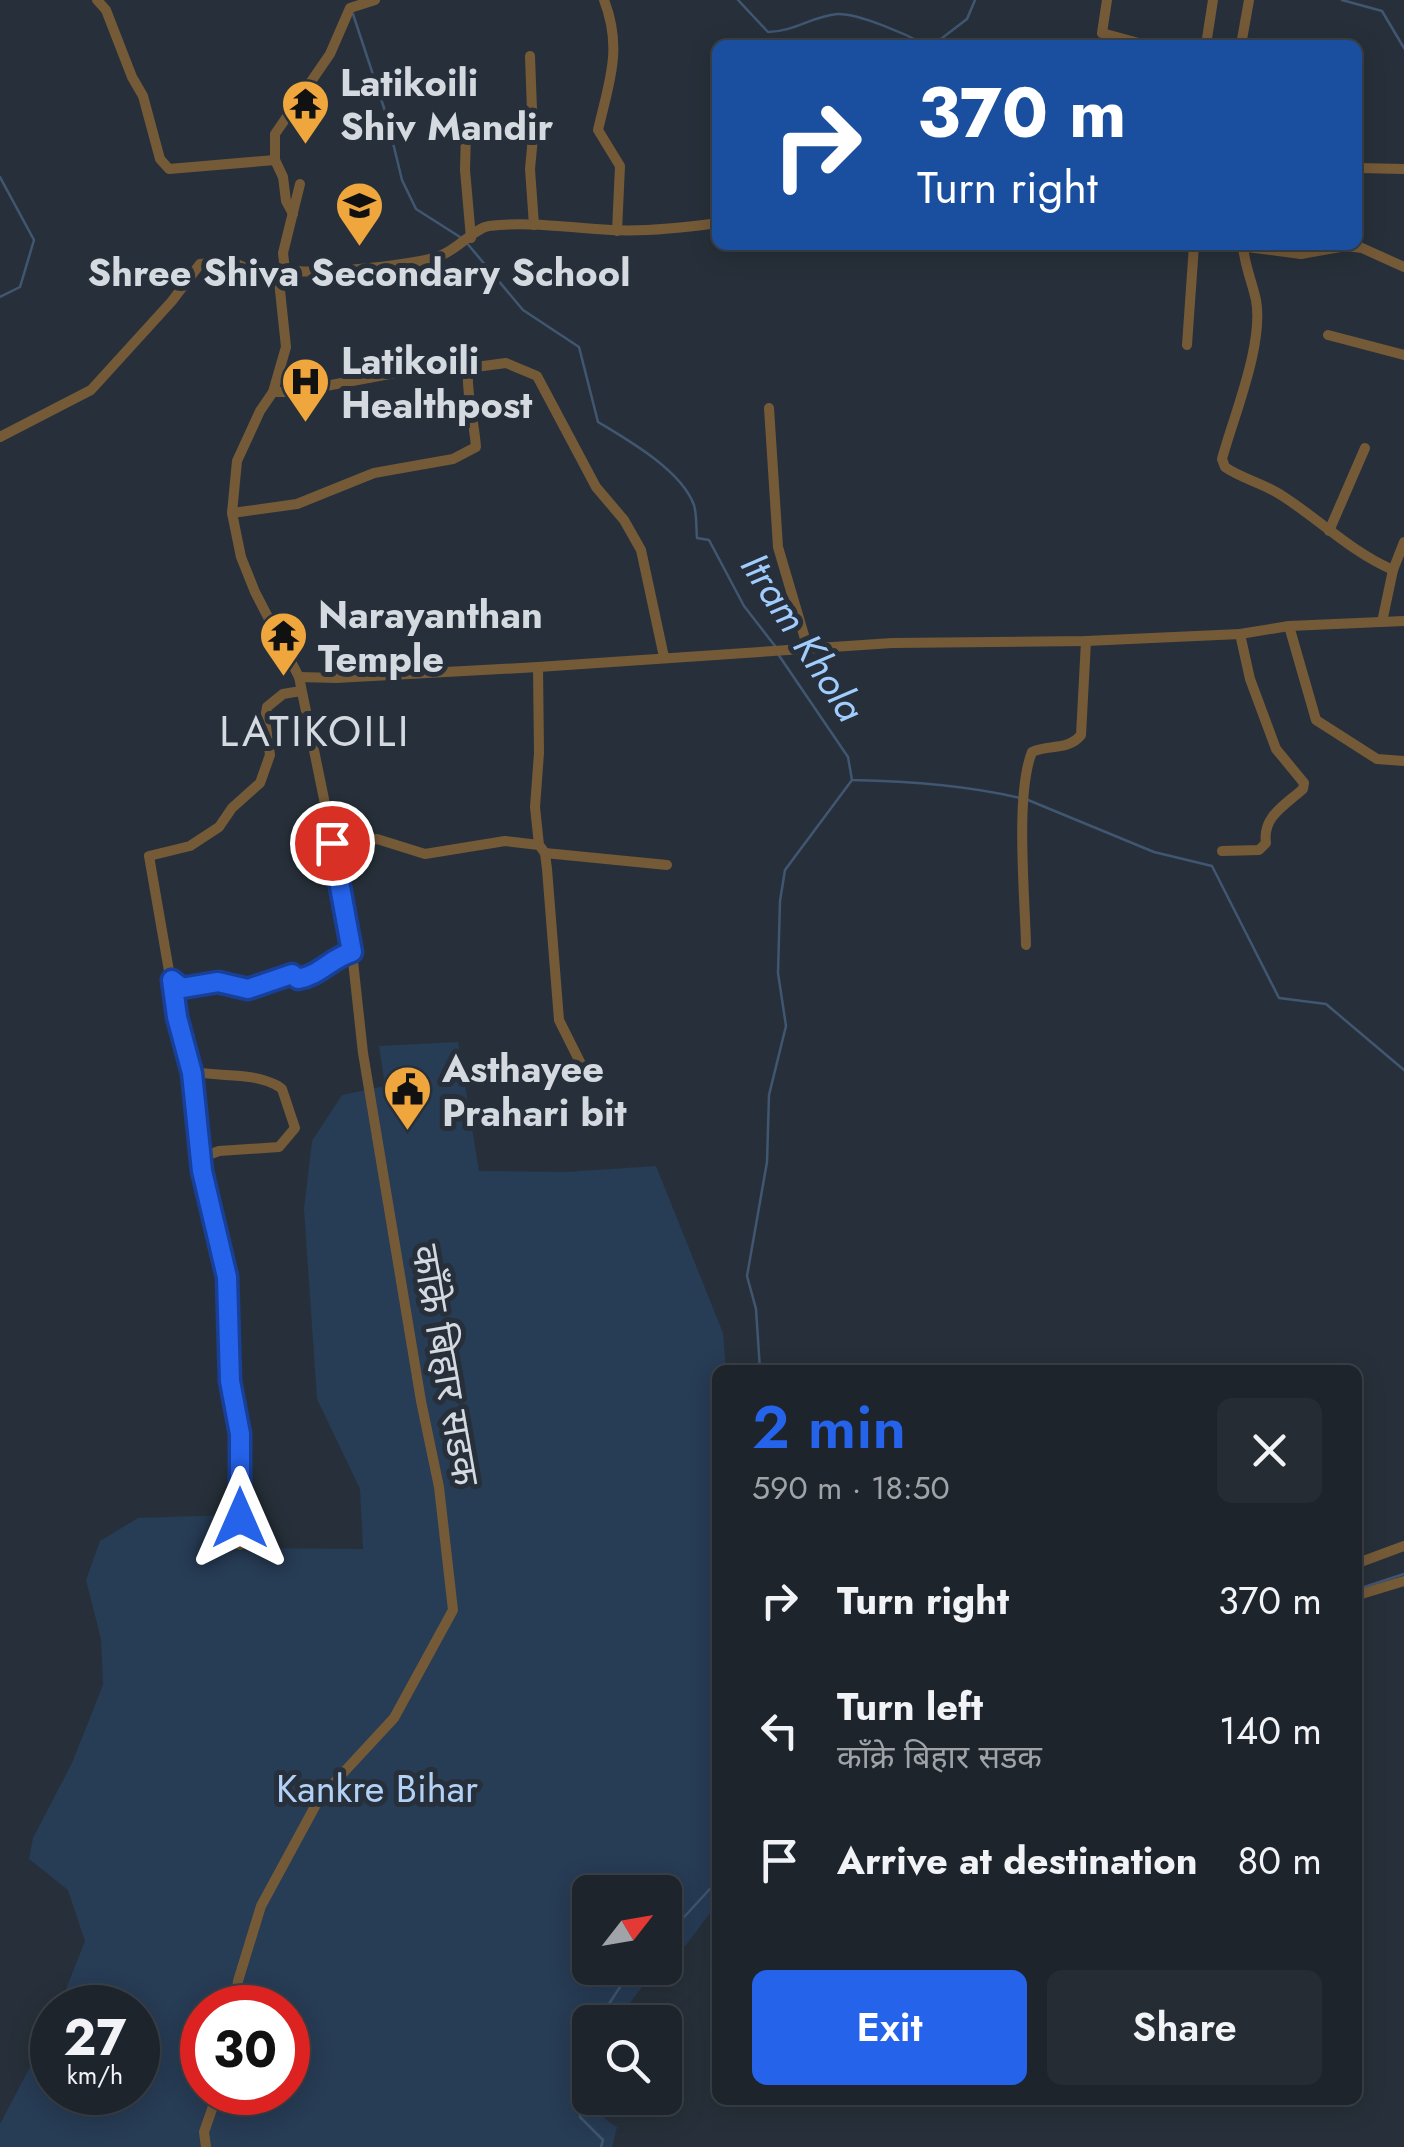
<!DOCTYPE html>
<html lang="en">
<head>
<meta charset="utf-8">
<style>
  body { margin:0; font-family:Jost,"Noto Sans Devanagari",sans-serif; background:#252c34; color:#f1f3f6; height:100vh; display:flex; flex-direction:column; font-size:38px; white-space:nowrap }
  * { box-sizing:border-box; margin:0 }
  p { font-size:32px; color:#a0a4a9 }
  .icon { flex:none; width:55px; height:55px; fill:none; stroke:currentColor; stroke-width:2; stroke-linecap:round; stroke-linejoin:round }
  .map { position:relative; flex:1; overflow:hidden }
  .drawer { position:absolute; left:712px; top:1365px; width:650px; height:740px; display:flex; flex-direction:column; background:#1d242c; border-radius:15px; box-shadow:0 5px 25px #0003,0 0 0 2px #3b4148 }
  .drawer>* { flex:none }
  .banner { position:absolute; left:712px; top:40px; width:650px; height:210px; border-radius:15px; box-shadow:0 5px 25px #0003,0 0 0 2px #3b4148; background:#1a4fa0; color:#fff; overflow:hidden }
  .needle { width:65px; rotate:59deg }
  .controls { position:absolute; left:572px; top:1875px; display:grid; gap:20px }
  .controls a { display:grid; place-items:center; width:110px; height:110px; border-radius:15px; background:#1d242c; box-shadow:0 5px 25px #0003,0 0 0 2px #3b4148; font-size:50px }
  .speed { position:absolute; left:30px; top:1985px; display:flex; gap:20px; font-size:50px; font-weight:700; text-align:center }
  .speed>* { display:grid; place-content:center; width:130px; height:130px; border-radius:50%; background:#1d242c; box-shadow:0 5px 25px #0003,0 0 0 2px #3b4148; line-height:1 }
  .speed small { font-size:25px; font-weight:400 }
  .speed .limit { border:15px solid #d22; background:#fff; color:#111 }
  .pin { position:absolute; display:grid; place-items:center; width:85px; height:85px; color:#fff; margin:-42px; border:5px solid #fff; border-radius:50%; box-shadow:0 2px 10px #0007 }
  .me { position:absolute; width:110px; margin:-55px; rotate:0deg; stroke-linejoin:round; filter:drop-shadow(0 0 8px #0008) }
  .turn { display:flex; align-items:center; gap:35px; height:210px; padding:0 40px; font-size:45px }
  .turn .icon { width:130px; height:130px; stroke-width:2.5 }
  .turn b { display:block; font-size:70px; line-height:85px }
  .round { display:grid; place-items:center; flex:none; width:105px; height:105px; border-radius:15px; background:#252c34 }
  .overview { display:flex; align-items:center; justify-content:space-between; height:170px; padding:0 40px }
  h1 { font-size:60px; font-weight:600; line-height:75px; color:#2563eb }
  .action { display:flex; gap:20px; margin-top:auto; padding:20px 40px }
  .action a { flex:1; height:115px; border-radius:15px; background:#2563eb; color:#fff; font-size:40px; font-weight:600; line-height:115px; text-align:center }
  .action a+a { background:#252c34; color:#f1f3f6 }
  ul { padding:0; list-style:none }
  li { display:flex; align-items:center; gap:30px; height:130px; padding:0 40px }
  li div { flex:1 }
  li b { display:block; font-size:38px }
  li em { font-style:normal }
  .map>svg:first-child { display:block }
  .green { fill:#273c55; fill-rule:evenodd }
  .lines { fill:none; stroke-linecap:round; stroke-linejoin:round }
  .stream { stroke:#405671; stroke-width:2.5 }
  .minor { stroke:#755a38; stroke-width:10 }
  .route-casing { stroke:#184099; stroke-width:25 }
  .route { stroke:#2563eb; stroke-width:18 }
  .labels { text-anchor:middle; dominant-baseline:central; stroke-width:10; stroke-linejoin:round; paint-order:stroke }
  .poi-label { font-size:38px; font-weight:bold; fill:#d4dae0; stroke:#27303a; text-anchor:start }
  .street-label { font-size:38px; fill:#d4dae0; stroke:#27303a }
  .park-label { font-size:38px; fill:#b1d1f7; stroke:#27303a }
  .water-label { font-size:40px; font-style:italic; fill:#a1ccfe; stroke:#27303a }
  .quarter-label { font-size:42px; letter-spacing:2.5px; fill:#d4dae0; stroke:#27303a }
</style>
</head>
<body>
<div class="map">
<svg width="1404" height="2147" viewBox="0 0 1404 2147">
  <rect width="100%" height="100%" fill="#27303a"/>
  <!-- green -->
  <path class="green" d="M458,1042L479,1171L565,1172L656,1166L723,1333L726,1370H718L717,1904L686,1945L665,1959V1892H590V1968H657L615,2022H590C590,2061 579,2107 617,2127L612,2147H0V2124L52,2025V2092H138V2008L59,2007L85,1941L68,1890L29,1859L33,1838L72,1763L103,1685L101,1639L86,1580L100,1541L138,1518L230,1515L240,1548L363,1549L360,1489L317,1399L304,1209L312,1141L342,1095L385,1086L379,1046ZM202,2008H288V2092H202Z"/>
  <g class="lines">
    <!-- stream -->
    <g class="stream">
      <path d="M738,0L768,32C793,32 813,16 837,14C859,13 907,35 927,45"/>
      <polyline points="1342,0 1382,11 1404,48"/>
      <polyline points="353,14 386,114 402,180 416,209 460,237"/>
      <polyline points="933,45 967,19 975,0"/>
      <polyline points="0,177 34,240 20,287 0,297"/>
      <path d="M466,242L523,310L579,347L598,422C628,440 681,470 694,505C697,515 696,528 697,538L709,540L744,606L775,646"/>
      <path d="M778,654L848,757L852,780C909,781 965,785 1020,798"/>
      <polyline points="1028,800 1154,852 1212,866 1279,998 1326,1004 1404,1070"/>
      <polyline points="760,1370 756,1309 747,1276 767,1162 769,1095 786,1026 778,973 780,901 785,870 852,780"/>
      <polyline points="1358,1589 1404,1574"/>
      <polyline points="665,1938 718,1880"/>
      <polyline points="597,2022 624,1981 637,1968"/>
      <polyline points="590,2039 578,2076 580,2117 603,2140 601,2147"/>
    </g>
    <!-- minor -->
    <g class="minor">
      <polyline points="97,0 106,10 132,77 143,96 160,159 169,169 275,160"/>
      <path d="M604,0C623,49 609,82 598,130L620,166L617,231"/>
      <polyline points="1107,0 1102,33 1146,45"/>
      <polyline points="1206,45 1213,0"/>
      <polyline points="1241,45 1249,0"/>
      <polyline points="530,56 533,137 530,169 534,225"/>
      <polyline points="466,131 465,170 471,238"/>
      <polyline points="1358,168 1404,169"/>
      <polyline points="293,214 286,201 283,177 275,160 275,134 330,54 350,8 375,0"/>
      <polyline points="1231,245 1301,254 1346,246 1362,248 1404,267"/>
      <path d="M1243,247C1245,266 1252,282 1256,300C1264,344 1234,415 1222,459L1225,467C1240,478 1263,483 1281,495C1319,519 1351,552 1393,570"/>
      <path d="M285,270C318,275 405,266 437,257C457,251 474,228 489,226C529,221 570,228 611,230C647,232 682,228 718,223"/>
      <polyline points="1328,335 1404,355"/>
      <polyline points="1187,345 1194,245"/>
      <polyline points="273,392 294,392 416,369 468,368 506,363 537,376 596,487 624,520 641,550 664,657"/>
      <polyline points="769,408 778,547 808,649"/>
      <polyline points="0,437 91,390 172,301 200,264 229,261 279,281"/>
      <path d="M232,513L297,504L374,473L453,459L476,447C474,420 466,395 468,368"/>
      <polyline points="1329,531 1365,448"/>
      <polyline points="1382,622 1393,570 1404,542"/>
      <polyline points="1289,626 1316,720 1377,759 1404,761"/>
      <polyline points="538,667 539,753 535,807 539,845 545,853 547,869 559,1020 588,1078"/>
      <polyline points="299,677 336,678 538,667 892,643 1086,641 1240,634 1289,626 1404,621"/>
      <polyline points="333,843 377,839 425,854 505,841 539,845"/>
      <path d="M1222,851L1259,850L1266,843C1262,817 1285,805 1303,789L1304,783L1276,749L1250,679L1240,634"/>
      <polyline points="545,853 667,865"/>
      <path d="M1026,945C1025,897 1015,794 1032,752C1049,744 1068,751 1081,735L1086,641"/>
      <path d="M171,981L182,988L218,982L248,989L292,973L298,979C319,976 331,958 352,952"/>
      <path d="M191,1071C220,1078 250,1071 278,1086L282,1089L295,1128L279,1147L219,1151L200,1158"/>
      <polyline points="240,1545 240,1434 230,1381 227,1277 201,1171 192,1073 177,1017 149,856 190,846 219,827 232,808 260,783 270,755 265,719 267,707 283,694 301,691"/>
      <polyline points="1358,1563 1404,1546"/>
      <polyline points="1358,1595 1404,1581"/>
      <polyline points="235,2008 238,1981 261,1906 319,1799 394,1718 453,1610 439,1487 421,1401 363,1053 352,952 333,843 299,677 255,592 241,557 232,513 237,461 260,411 273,392 286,347 279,281 285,270 283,253 300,184"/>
      <polyline points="206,2147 204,2132 218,2092"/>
    </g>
  </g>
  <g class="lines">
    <defs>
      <path id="route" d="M240,1518V1434L230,1381L227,1277L202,1171L192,1073L177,1017L172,980L182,988L218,982L248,989L292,974L298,979C319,976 331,958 352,952L332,843"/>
    </defs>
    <!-- route casing -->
    <use href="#route" class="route-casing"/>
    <!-- route -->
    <use href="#route" class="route"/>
  </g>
  <!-- icons -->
  <defs>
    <symbol id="temple-pin" viewBox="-11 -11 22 30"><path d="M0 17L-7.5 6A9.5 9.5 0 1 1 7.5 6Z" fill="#efa73d" stroke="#27303a"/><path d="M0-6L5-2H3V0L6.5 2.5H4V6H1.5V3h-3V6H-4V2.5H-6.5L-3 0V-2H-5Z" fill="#111"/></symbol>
    <symbol id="school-pin" viewBox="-11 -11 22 30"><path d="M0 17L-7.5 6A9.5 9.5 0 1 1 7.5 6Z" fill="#efa73d" stroke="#27303a"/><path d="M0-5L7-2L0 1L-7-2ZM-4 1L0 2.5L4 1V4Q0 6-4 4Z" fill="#111"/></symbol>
    <symbol id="hospital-pin" viewBox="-11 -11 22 30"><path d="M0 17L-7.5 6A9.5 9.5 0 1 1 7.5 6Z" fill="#efa73d" stroke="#27303a"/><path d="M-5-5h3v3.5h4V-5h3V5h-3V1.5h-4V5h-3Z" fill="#111"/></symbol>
    <symbol id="civic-pin" viewBox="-11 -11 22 30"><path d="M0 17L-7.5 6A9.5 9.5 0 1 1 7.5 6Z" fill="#efa73d" stroke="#27303a"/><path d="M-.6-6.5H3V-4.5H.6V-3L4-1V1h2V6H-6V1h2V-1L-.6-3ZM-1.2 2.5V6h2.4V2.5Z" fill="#111"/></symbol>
  </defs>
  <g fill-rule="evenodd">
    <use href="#temple-pin" x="278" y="76" width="55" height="75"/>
    <use href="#school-pin" x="332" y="178" width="55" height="75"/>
    <use href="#hospital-pin" x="278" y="354" width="55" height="75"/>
    <use href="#temple-pin" x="256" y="608" width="55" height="75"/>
    <use href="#civic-pin" x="380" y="1062" width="55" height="75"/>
  </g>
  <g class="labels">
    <!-- poi labels -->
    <g class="poi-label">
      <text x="340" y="82">Latikoili<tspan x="340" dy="44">Shiv Mandir</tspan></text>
      <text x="359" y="272" text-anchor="middle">Shree Shiva Secondary School</text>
      <text x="341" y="360">Latikoili<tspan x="341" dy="44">Healthpost</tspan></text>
      <text x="318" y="614">Narayanthan<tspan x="318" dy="44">Temple</tspan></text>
      <text x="442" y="1068">Asthayee<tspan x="442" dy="44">Prahari bit</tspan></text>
    </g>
    <!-- street labels -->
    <g class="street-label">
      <text transform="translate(446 1365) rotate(80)">काँक्रे बिहार सडक</text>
    </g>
    <!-- park labels -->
    <g class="park-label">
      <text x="377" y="1788">Kankre Bihar</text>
    </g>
    <!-- water labels -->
    <g class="water-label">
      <text transform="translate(803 637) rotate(57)">Itram Khola</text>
    </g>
    <!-- quarter labels -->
    <g class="quarter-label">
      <text x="315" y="731">LATIKOILI</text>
    </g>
  </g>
</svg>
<div class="controls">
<a><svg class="needle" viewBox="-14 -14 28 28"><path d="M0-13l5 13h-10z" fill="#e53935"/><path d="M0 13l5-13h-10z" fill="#a0a4a9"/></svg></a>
<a><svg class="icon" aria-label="search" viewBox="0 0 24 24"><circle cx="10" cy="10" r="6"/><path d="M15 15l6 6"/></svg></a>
</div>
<div class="speed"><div>27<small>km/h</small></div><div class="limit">30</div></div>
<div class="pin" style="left:332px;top:843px;background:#d93025"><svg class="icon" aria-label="arrive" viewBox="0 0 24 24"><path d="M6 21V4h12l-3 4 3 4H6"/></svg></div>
<svg class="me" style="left:240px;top:1518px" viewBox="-20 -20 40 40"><path d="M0-17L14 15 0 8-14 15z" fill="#2563eb" stroke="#fff" stroke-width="4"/></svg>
<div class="banner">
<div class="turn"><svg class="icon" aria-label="right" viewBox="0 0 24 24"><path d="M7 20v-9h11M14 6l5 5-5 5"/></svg><div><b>370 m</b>Turn right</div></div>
</div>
<section class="drawer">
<div class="overview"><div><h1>2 min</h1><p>590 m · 18:50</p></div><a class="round"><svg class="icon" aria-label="close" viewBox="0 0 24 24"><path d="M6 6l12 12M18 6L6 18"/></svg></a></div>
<ul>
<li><svg class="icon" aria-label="right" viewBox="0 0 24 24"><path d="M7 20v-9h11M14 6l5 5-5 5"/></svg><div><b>Turn right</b></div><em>370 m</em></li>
<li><svg class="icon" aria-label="left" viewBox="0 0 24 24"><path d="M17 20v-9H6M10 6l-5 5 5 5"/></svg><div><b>Turn left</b><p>काँक्रे बिहार सडक</p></div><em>140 m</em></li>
<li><svg class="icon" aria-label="arrive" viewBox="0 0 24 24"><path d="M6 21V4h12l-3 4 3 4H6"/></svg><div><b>Arrive at destination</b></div><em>80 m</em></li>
</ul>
<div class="action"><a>Exit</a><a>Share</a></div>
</section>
</div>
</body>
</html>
